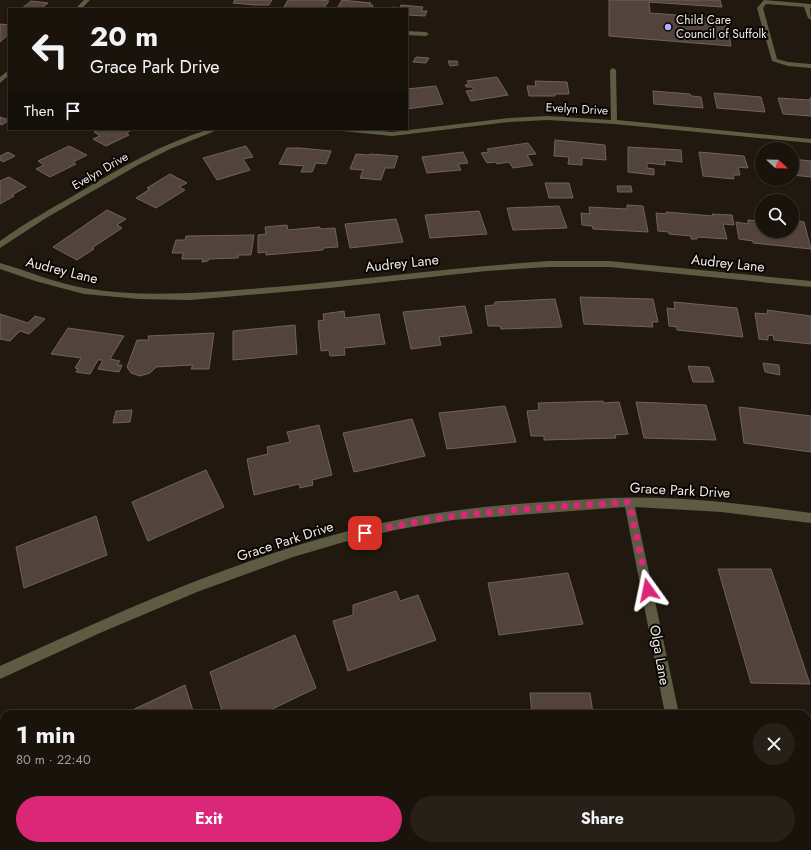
<!DOCTYPE html>
<html lang="en">
<head>
<meta charset="utf-8">
<style>
  body { margin:0; font-family:Jost,sans-serif; background:#262019; color:#f1f3f6; height:100vh; display:flex; flex-direction:column; font-size:15px; white-space:nowrap }
  * { box-sizing:border-box; margin:0 }
  p { font-size:13px; color:#9f9e9d }
  .icon { flex:none; width:22px; height:22px; fill:none; stroke:currentColor; stroke-width:2; stroke-linecap:round; stroke-linejoin:round }
  .map { position:relative; flex:1; overflow:hidden }
  .sheet { position:absolute; left:0px; top:710px; width:811px; height:140px; display:flex; flex-direction:column; background:#19130b; border-radius:12px 12px 0 0; box-shadow:0 1px 3px #0004,0 0 0 1px #37322c }
  .sheet>* { flex:none }
  .hud { position:absolute; left:8px; top:8px; width:400px; height:122px; border-radius:0px; box-shadow:0 1px 3px #0004,0 0 0 1px #37322c; background:#19130b; color:#f1f3f6; overflow:hidden }
  .needle { width:26px; rotate:112deg }
  .tools { position:absolute; left:755px; top:142px; display:grid; gap:8px }
  .tools a { display:grid; place-items:center; width:44px; height:44px; border-radius:50%; background:#19130b; box-shadow:0 1px 3px #0004,0 0 0 1px #37322c; font-size:20px }
  .pin { position:absolute; display:grid; place-items:center; width:34px; height:34px; color:#fff; margin:-17px; border-radius:8px; box-shadow:0 2px 6px #0006 }
  .me { position:absolute; width:44px; margin:-22px; rotate:348deg; stroke-linejoin:round; filter:drop-shadow(0 0 3px #0008) }
  .turn { display:flex; align-items:center; gap:14px; height:84px; padding:0 16px; font-size:18px }
  .turn .icon { width:52px; height:52px; stroke-width:2.5 }
  .turn b { display:block; font-size:28px; line-height:34px }
  .then { display:flex; align-items:center; height:38px; padding:0 16px; background:#0003; gap:8px; font-size:15px }
  .round { display:grid; place-items:center; flex:none; width:42px; height:42px; border-radius:21px; background:#262019 }
  .headline { display:flex; align-items:center; justify-content:space-between; height:68px; padding:0 16px }
  h1 { font-size:24px; font-weight:700; line-height:30px }
  .action { display:flex; gap:8px; margin-top:auto; padding:8px 16px }
  .action a { flex:1; height:46px; border-radius:24px; background:#db2777; color:#fff; font-size:16px; font-weight:700; line-height:46px; text-align:center }
  .action a+a { background:#262019; color:#f1f3f6 }
  .map>svg:first-child { display:block }
  .building { fill:#52433d; stroke:#71625b }
  .lines { fill:none; stroke-linecap:round; stroke-linejoin:round }
  .service { fill:#5d5c43; fill-rule:evenodd }
  .minor { fill:#5d5c43; fill-rule:evenodd }
  .route { stroke:#db2777; stroke-width:7; stroke-dasharray:0 12.6 }
  .poi-dot { fill:#adaffb; stroke:#080503; stroke-width:1.5 }
  .labels { text-anchor:middle; dominant-baseline:central; stroke-width:4; stroke-linejoin:round; paint-order:stroke }
  .far-poi-label { font-size:12px; fill:#efeae3; stroke:#080503; text-anchor:start }
  .far-street-label { font-size:12px; fill:#efeae3; stroke:#080503 }
  .street-label { font-size:14px; fill:#efeae3; stroke:#080503 }
</style>
</head>
<body>
<div class="map">
<svg width="811" height="850" viewBox="0 0 811 850">
  <rect width="100%" height="100%" fill="#21190f"/>
  <!-- building -->
  <g class="building">
    <polygon points="235,0 272,0 269,5 255,5 233,3"/>
    <polygon points="288,0 319,0 329,1 324,8 291,9 292,8 284,7"/>
    <polygon points="342,0 371,3 369,5 373,5 372,9 337,9"/>
    <polygon points="609,0 720,0 722,7 649,2 650,13 726,19 731,46 609,36"/>
    <polygon points="31,1 48,3 40,9 21,9"/>
    <polygon points="401,5 423,7 421,11 427,11 425,16 407,15 407,9 392,9 393,7 400,8"/>
    <polygon points="0,24 9,25 9,34 0,42"/>
    <polygon points="416,57 429,58 426,63 413,62"/>
    <polygon points="448,61 457,61 458,65 450,66"/>
    <polygon points="497,77 508,95 471,101 466,91 474,90 472,87 466,87 465,85 469,84 467,81"/>
    <polygon points="535,81 567,82 569,94 555,94 555,96 529,96 527,86 536,86"/>
    <polygon points="436,86 443,104 407,109 407,89"/>
    <polygon points="653,91 690,94 691,96 701,97 703,108 654,104"/>
    <polygon points="714,93 761,97 765,112 717,108"/>
    <polygon points="778,98 810,100 810,98 811,98 811,116 783,114"/>
    <polygon points="0,117 9,120 2,125 0,124"/>
    <polygon points="100,129 134,129 126,133 129,135 106,146 93,139 100,136 94,132"/>
    <polygon points="555,140 605,145 606,160 582,158 582,165 568,164 569,157 554,156"/>
    <polygon points="528,143 536,154 527,155 533,165 513,168 509,162 497,164 496,162 487,163 481,153 489,152 487,149"/>
    <polygon points="69,146 87,155 73,162 76,164 50,177 36,169 44,165 38,161"/>
    <polygon points="246,146 253,157 243,159 250,170 217,180 203,158"/>
    <polygon points="628,147 681,150 682,162 665,160 665,165 647,163 647,168 654,169 654,175 628,172"/>
    <polygon points="287,148 300,148 331,151 326,164 316,163 312,172 301,172 304,166 279,164"/>
    <polygon points="8,152 15,156 3,162 0,160 0,156"/>
    <polygon points="463,152 468,163 458,164 461,170 427,173 422,157"/>
    <polygon points="699,152 744,156 748,168 738,167 740,175 733,175 734,179 703,176"/>
    <polygon points="356,154 369,155 370,154 398,156 394,168 385,168 381,180 360,178 363,170 350,169"/>
    <polygon points="792,159 811,161 811,177 792,175"/>
    <polygon points="170,174 187,183 179,187 185,190 156,208 136,198 150,189 147,188"/>
    <polygon points="9,177 26,187 12,195 14,196 0,204 0,181"/>
    <polygon points="545,183 569,183 573,198 549,198"/>
    <polygon points="617,186 631,186 632,192 618,192"/>
    <polygon points="627,205 643,206 648,232 593,229 592,226 582,225 581,213 590,214 589,207 627,209"/>
    <polygon points="559,206 567,228 513,230 507,208"/>
    <polygon points="107,210 126,219 117,225 122,228 92,248 94,249 77,260 53,247"/>
    <polygon points="479,211 487,234 430,238 425,215"/>
    <polygon points="666,212 713,216 712,214 732,215 734,225 723,224 727,239 697,237 697,239 691,239 691,236 669,234 669,232 658,231 656,213 666,214"/>
    <polygon points="396,219 403,242 350,248 345,224"/>
    <polygon points="748,220 762,221 762,231 792,231 792,220 804,222 811,249 753,243 753,241 739,239 736,222 748,224"/>
    <polygon points="287,225 288,230 320,227 320,229 335,228 338,247 323,248 323,250 266,255 266,252 258,253 258,235 266,234 265,227"/>
    <polygon points="254,235 251,255 239,255 238,258 209,259 208,261 202,262 203,259 182,259 183,253 172,253 176,240 185,240 186,236"/>
    <polygon points="580,297 653,299 658,322 652,322 653,327 584,324"/>
    <polygon points="555,299 562,327 501,329 500,326 488,326 485,306 494,305 495,302"/>
    <polygon points="674,302 737,308 743,337 677,330 677,327 669,326 667,308 675,309"/>
    <polygon points="465,306 472,333 439,337 441,345 411,349 403,312"/>
    <polygon points="767,310 811,316 811,344 774,340 773,335 768,336 768,340 759,339 755,313 768,314"/>
    <polygon points="344,311 345,318 379,314 385,344 344,348 345,355 330,356 329,350 321,351 318,321 324,320 323,314"/>
    <polygon points="0,314 28,323 35,316 45,319 29,334 20,331 10,341 0,339"/>
    <polygon points="295,325 297,354 233,360 233,331"/>
    <polygon points="68,328 124,336 110,359 120,361 117,365 122,365 119,372 98,369 103,360 98,360 90,374 76,372 78,369 75,368 81,358 51,354"/>
    <polygon points="214,333 209,369 191,369 193,365 156,367 150,373 140,376 131,373 127,367 137,340 149,340 148,336"/>
    <polygon points="763,363 779,365 780,375 765,372"/>
    <polygon points="688,366 709,367 714,382 693,382"/>
    <polygon points="603,401 604,403 619,402 628,434 615,435 616,438 544,440 544,436 531,436 527,411 539,410 538,403"/>
    <polygon points="636,402 706,405 716,440 644,438"/>
    <polygon points="505,406 516,442 447,449 439,413"/>
    <polygon points="739,407 811,416 811,452 744,443"/>
    <polygon points="132,410 130,422 113,423 116,411"/>
    <polygon points="412,419 425,456 354,472 343,433"/>
    <polygon points="319,425 332,475 312,480 313,485 300,488 299,484 254,495 247,459 268,454 267,447 290,442 287,432"/>
    <polygon points="206,470 224,507 148,541 132,502"/>
    <polygon points="96,516 107,555 24,588 16,547"/>
    <polygon points="718,569 771,569 810,684 751,683"/>
    <polygon points="568,573 583,624 499,635 488,583"/>
    <polygon points="396,591 400,601 418,595 436,640 348,671 333,621 353,615 353,605"/>
    <polygon points="295,635 316,688 262,714 223,714 210,672"/>
    <polygon points="185,685 194,714 124,714"/>
    <polygon points="530,693 590,693 593,714 532,714"/>
    <polygon points="807,743 811,743 811,844 807,834"/>
    <polygon points="4,769 4,846 16,846 8,850 0,850 0,771"/>
  </g>
  <g class="lines">
    <!-- service -->
    <polygon class="service" points="764,0 811,4 811,8 810,8 811,20 808,18 804,7 766,4 763,8 777,59 788,62 811,64 811,68 788,66 772,61 757,8"/>
    <!-- minor -->
    <g class="minor">
      <polygon points="84,0 90,0 81,9 75,9"/>
      <polygon points="407,31 426,32 429,34 426,36 407,35"/>
      <polygon points="613,68 616,70 617,120 811,139 811,143 614,124 548,120 509,122 392,136 342,131 339,129 362,129 392,132 509,118 548,116 611,120 610,70"/>
      <polygon points="9,70 9,75 0,83 0,77"/>
      <path d="M210,129H220L170,149L138,165L46,218L0,248V241C25,223 52,208 78,193C120,168 163,143 210,129Z"/>
      <path d="M549,261H609L811,281V287L609,267H549L486,271L329,288L190,300L139,299L84,294L35,281L0,269V263C28,271 55,283 84,288C147,299 211,292 275,287C366,279 457,267 549,261Z"/>
      <path d="M610,498C678,495 745,504 811,513V523L721,512L635,507L679,714H665L625,507L453,520L395,530L344,542L293,557L197,592L100,633L0,679V666C128,608 258,548 397,520C466,506 539,502 610,498Z"/>
      <polygon points="701,846 715,846 716,850 702,850"/>
    </g>
  </g>
  <g class="lines">
    <!-- route -->
    <path class="route" d="M365,533C451,511 540,508 629,502L648,590"/>
  </g>
  <!-- markers -->
  <circle class="poi-dot" cx="668" cy="27" r="4"/>
  <g class="labels">
    <!-- far-poi labels -->
    <g class="far-poi-label">
      <text x="676" y="20">Child Care<tspan x="676" dy="14">Council of Suffolk</tspan></text>
    </g>
    <!-- far-street labels -->
    <g class="far-street-label">
      <text transform="translate(577 109) rotate(3)">Evelyn Drive</text>
      <text transform="translate(100 171) rotate(-30)">Evelyn Drive</text>
    </g>
    <!-- street labels -->
    <g class="street-label">
      <text transform="translate(402 263) rotate(-6)">Audrey Lane</text>
      <text transform="translate(728 263) rotate(6)">Audrey Lane</text>
      <text transform="translate(62 270) rotate(14)">Audrey Lane</text>
      <text transform="translate(680 490) rotate(3)">Grace Park Drive</text>
      <text transform="translate(285 541) rotate(-18)">Grace Park Drive</text>
      <text transform="translate(660 655) rotate(80)">Olga Lane</text>
    </g>
  </g>
</svg>
<div class="tools">
<a><svg class="needle" viewBox="-14 -14 28 28"><path d="M0-13l5 13h-10z" fill="#e53935"/><path d="M0 13l5-13h-10z" fill="#9f9e9d"/></svg></a>
<a><svg class="icon" aria-label="search" viewBox="0 0 24 24"><circle cx="10" cy="10" r="6"/><path d="M15 15l6 6"/></svg></a>
</div>
<div class="pin" style="left:365px;top:533px;background:#d93025"><svg class="icon" aria-label="arrive" viewBox="0 0 24 24"><path d="M6 21V4h12l-3 4 3 4H6"/></svg></div>
<svg class="me" style="left:648px;top:590px" viewBox="-20 -20 40 40"><path d="M0-17L14 15 0 8-14 15z" fill="#db2777" stroke="#fff" stroke-width="4"/></svg>
<div class="hud">
<div class="turn"><svg class="icon" aria-label="left" viewBox="0 0 24 24"><path d="M17 20v-9H6M10 6l-5 5 5 5"/></svg><div><b>20 m</b>Grace Park Drive</div></div>
<div class="then">Then<svg class="icon" aria-label="arrive" viewBox="0 0 24 24"><path d="M6 21V4h12l-3 4 3 4H6"/></svg></div>
</div>
<section class="sheet">
<div class="headline"><div><h1>1 min</h1><p>80 m · 22:40</p></div><a class="round"><svg class="icon" aria-label="close" viewBox="0 0 24 24"><path d="M6 6l12 12M18 6L6 18"/></svg></a></div>
<div class="action"><a>Exit</a><a>Share</a></div>
</section>
</div>
</body>
</html>
